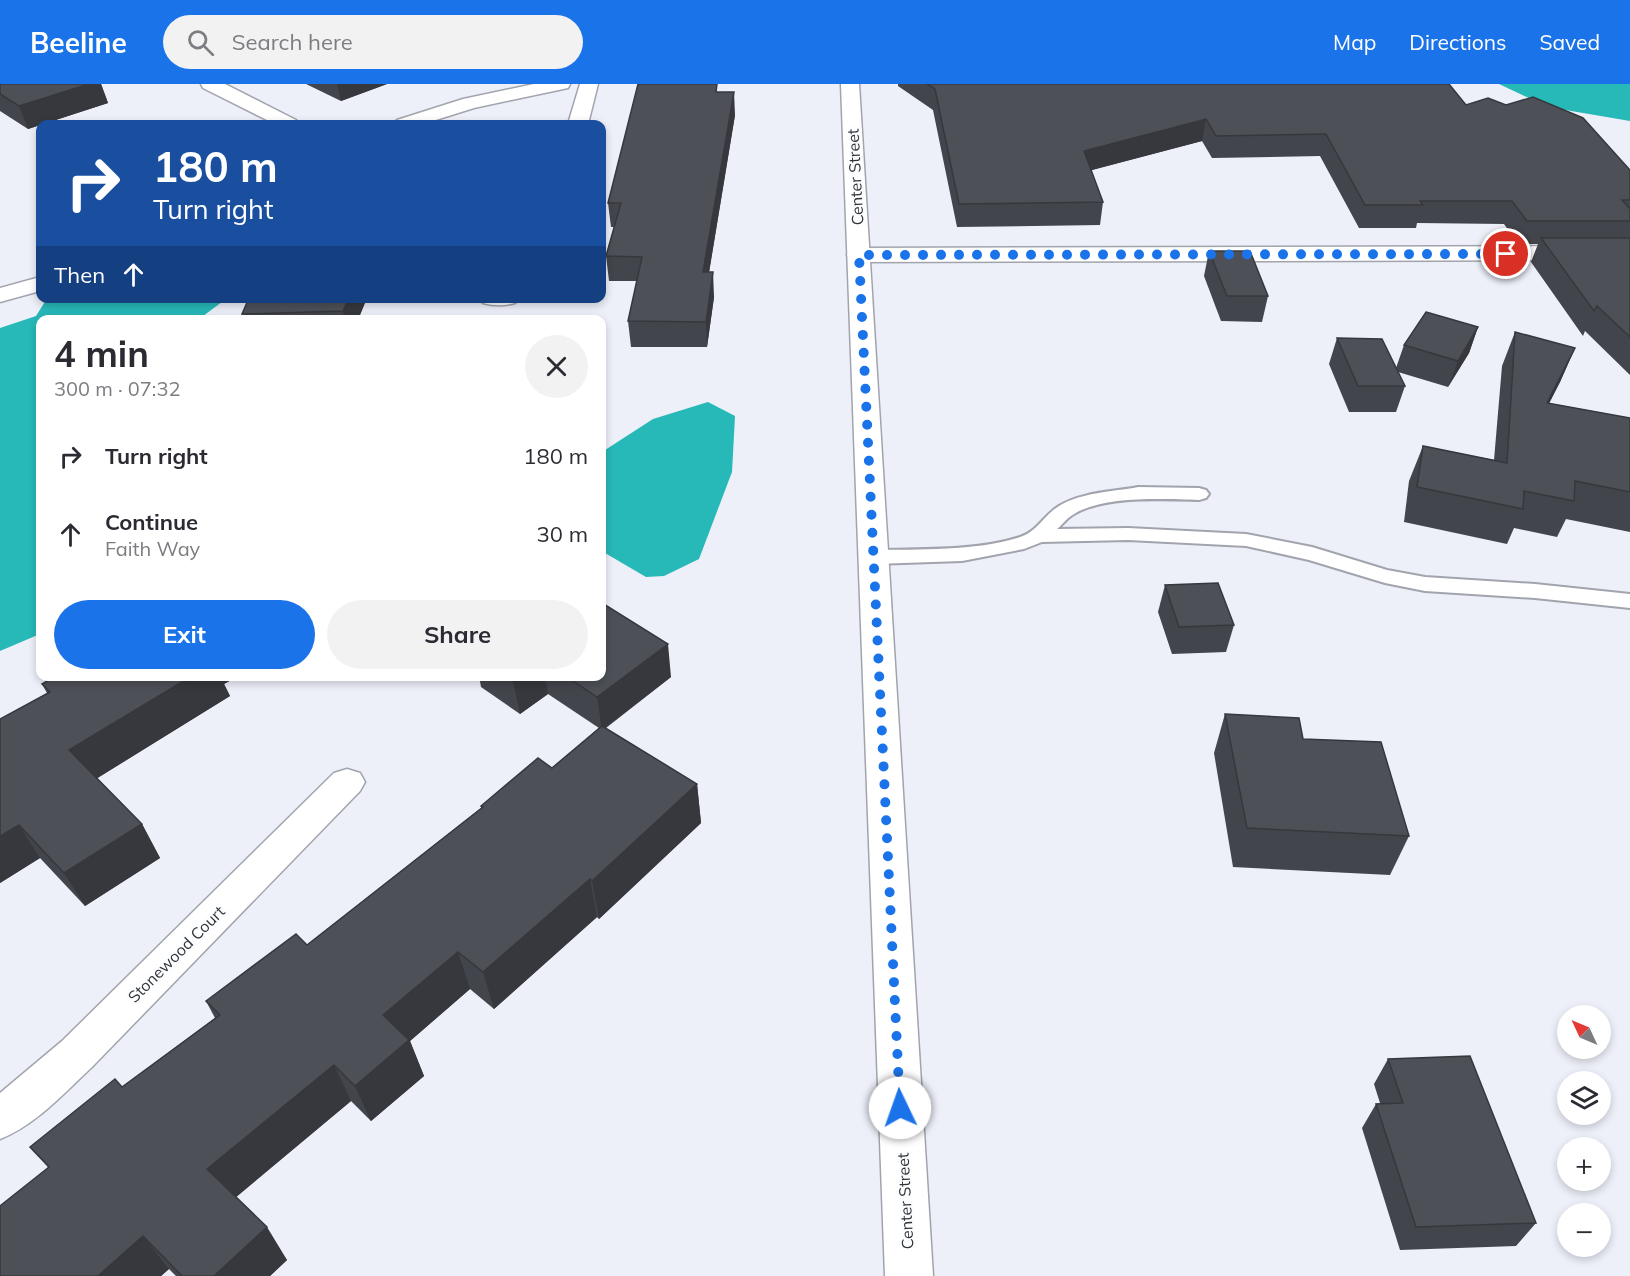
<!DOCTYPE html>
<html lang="en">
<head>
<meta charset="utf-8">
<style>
  body { margin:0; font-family:Mulish,sans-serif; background:#f2f2f3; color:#2b2b33; height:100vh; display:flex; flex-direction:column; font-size:22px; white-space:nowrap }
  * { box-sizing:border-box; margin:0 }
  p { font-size:20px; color:#7c7c81 }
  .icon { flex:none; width:33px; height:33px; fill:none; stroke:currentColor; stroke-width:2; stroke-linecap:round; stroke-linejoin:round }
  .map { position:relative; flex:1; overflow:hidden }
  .side { position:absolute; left:36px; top:231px; width:570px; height:366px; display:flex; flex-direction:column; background:#fff; border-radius:12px; box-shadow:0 3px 9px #0003 }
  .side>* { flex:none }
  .banner { position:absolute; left:36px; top:36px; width:570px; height:183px; border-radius:12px; box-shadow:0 3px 9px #0003; background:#1a4fa0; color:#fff; overflow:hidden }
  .needle { width:39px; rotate:314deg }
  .tools { position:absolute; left:1557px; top:921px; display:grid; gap:12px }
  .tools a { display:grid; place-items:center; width:54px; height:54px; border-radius:50%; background:#fff; box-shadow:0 3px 9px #0003; font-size:30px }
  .pin { position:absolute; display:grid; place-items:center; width:51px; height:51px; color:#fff; margin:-26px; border:3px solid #fff; border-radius:50%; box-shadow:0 2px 6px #0007 }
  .me { position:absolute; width:66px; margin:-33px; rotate:357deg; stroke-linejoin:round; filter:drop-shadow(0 0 4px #0008) }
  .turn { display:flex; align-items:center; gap:21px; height:126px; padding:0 18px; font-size:27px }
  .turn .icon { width:78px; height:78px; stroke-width:2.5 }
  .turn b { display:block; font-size:42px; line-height:51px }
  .then { display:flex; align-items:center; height:57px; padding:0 18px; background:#0003; gap:12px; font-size:22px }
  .round { display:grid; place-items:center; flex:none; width:63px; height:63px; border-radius:32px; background:#f2f2f3 }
  .head { display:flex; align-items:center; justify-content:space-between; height:102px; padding:0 18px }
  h1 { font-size:36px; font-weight:700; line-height:45px }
  .primary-button { display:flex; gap:12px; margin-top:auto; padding:12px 18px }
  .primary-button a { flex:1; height:69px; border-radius:36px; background:#1a73e8; color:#fff; font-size:24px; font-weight:700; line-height:69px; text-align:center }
  .primary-button a+a { background:#f2f2f3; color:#2b2b33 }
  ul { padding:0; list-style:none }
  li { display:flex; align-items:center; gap:18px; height:78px; padding:0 18px }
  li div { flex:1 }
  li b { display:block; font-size:22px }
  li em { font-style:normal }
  header { display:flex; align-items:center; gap:36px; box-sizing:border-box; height:84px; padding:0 30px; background:#1a73e8; color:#fff }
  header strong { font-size:28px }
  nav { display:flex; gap:33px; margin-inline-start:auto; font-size:21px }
  .search { width:420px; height:54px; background:#f2f2f3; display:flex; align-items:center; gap:15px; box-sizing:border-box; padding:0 21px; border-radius:33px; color:#7c7c81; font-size:22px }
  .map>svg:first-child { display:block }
  .water { fill:#27b8b8 }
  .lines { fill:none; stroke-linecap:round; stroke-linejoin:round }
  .lane-casing { stroke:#a2a4ad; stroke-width:4 }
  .street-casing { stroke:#a2a4ad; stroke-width:3 }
  .secondary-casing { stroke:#a2a4ad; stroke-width:3 }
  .lane { fill:#fff; fill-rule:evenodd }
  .street { fill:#fff; fill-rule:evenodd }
  .secondary { fill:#fff; fill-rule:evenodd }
  .wall { fill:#43454c }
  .shaded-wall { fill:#37383e }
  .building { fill:#4e5058; stroke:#37383e; stroke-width:1.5 }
  .route { stroke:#1a73e8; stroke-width:10; stroke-dasharray:0 18 }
  .labels { text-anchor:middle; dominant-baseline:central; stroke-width:6; stroke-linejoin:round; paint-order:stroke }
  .street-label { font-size:16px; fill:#323337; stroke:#fcfdff }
</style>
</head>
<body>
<header>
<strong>Beeline</strong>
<div class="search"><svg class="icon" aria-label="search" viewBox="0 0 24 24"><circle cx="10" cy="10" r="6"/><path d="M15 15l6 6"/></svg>Search here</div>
<nav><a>Map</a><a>Directions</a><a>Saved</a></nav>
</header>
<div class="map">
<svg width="1630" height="1192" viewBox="0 0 1630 1192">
  <rect width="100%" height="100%" fill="#edeff9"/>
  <!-- water -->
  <g class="water">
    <polygon points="1499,0 1630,0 1630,37 1548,23"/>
    <polygon points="52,214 226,215 199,235 40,236 40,550 0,567 0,244 36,232 46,216"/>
    <polygon points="708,318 735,332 732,388 699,475 664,492 646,493 605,469 602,462 602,368 653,335"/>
  </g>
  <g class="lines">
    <defs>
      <path id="lane" d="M1138,403L1199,404L1206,406L1209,410L1206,414L1199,416C1164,415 1100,411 1071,432C1066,435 1062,441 1057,445L1128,444L1246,450L1312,463L1387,486L1425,493L1535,500L1630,510V524L1535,514L1425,507L1385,499L1309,476L1246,462L1128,456L1042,458L1024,465L962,477L874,480L867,478L864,473L867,468L874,466C919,465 977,467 1020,453C1037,448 1044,431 1059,422C1082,408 1112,408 1138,403Z"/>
      <g id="street">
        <polygon points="201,0 225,0 296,36 299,40 275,40 203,4"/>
        <polygon points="534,0 570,0 568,4 474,24 423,40 394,40 397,36 463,15"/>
        <polygon points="580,0 598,0 588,40 568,40"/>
        <polygon points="1630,162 1630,176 859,178 851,176 847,171 851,166 859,164"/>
        <polygon points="40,193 40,207 0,218 0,204"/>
        <path d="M479,214H519L515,219C504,222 494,222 483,219Z"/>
        <path d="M347,685L360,689L365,698L360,707L92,983C64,1009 36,1041 0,1055V1009L62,957L334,689Z"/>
      </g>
      <polygon id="secondary" points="841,0 859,0 933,1192 885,1192"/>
    </defs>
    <!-- lane casing -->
    <use href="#lane" class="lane-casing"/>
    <!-- street casing -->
    <use href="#street" class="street-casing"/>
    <!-- secondary casing -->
    <use href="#secondary" class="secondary-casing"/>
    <!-- lane -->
    <use href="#lane" class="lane"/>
    <!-- street -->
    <use href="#street" class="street"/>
    <!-- secondary -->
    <use href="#secondary" class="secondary"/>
  </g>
  <!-- wall -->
  <g class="wall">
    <polygon points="0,0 101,0 108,19 28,45 0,27"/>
    <polygon points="306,0 387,0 341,17"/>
    <polygon points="898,0 1449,0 1466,21 1630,116 1630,291 1585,247 1583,252 1531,178 1538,160 1518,160 1504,140 1417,139 1416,144 1359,144 1320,72 1212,74 1202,57 1091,86 1103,118 1100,141 957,143 933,26 898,2"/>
    <polygon points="718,8 735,31 709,188 714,213 707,263 631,263 628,237 637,197 609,197 606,172 614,143 611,143 608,119"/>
    <polygon points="1209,167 1268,212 1262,238 1221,237 1204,192"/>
    <polygon points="367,214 358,235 403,236 244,236 242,230"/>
    <polygon points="1478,243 1469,269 1448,303 1398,288 1405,302 1396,328 1349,328 1329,280 1337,254 1396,284 1404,261"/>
    <polygon points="1515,248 1575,264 1560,298 1549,319 1630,334 1630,448 1566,435 1557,453 1514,444 1507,460 1404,438 1409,397 1423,362 1494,376 1502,282"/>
    <polygon points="1165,501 1234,541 1226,568 1172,570 1158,528"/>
    <polygon points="56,592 238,592 224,600 230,612 97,694 142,740 160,774 85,822 40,774 0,799 47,609 42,600"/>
    <polygon points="479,592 671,593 606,644 697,700 701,739 599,835 597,833 494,925 470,905 410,957 424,992 371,1037 351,1017 236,1113 287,1176 270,1192 176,1192 169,1185 161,1192 0,1192 48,1083 30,1063 122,1003 215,934 206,917 307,861 481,724 481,722 552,684 599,644 548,610 520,630 481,603"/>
    <polygon points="1225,630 1303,655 1409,752 1390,791 1233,783 1214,669"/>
    <polygon points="1388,975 1536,1139 1516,1162 1400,1166 1362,1044 1376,1020 1380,1019 1374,1000"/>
  </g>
  <!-- shaded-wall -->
  <g class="shaded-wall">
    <polygon points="89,0 101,0 108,19 28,45 19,22"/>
    <polygon points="337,0 387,0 341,17"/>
    <polygon points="734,8 735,31 705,213 703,188"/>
    <polygon points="1206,35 1202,57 1081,89 1084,67"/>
    <polygon points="713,188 714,213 707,263 706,238"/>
    <polygon points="349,214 367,214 358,236 345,236 343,227"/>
    <polygon points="1478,243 1469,269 1448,303 1458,277"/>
    <polygon points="1575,264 1560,298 1532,353 1547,319"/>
    <polygon points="668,560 671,593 602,646 597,613"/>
    <polygon points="192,592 238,592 224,600 230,612 88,700 69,666"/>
    <polygon points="519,592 545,592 548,610 520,630 513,597"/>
    <polygon points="697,700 701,739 599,835 592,797"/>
    <polygon points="142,740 160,774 85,822 64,789"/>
    <polygon points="19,741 40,774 0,799 0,752"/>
    <polygon points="590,795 597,833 494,925 483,888"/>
    <polygon points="458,868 470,905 410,957 424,992 371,1037 355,1002 383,931"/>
    <polygon points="334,981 351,1017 229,1119 207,1085"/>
    <polygon points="267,1143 287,1176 270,1192 214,1192"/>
    <polygon points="143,1152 169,1185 161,1192 98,1192"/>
  </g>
  <!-- building -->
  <g class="building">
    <polygon points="0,0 89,0 19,22 0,10"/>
    <polygon points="638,0 717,0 716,8 734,8 703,188 713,188 706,238 628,237 642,173 606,172 621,119 608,119"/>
    <polygon points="927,0 1449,0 1466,21 1488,14 1506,21 1533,13 1583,34 1630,86 1630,116 1622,116 1630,125 1630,137 1527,137 1512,117 1420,117 1423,121 1365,121 1326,50 1216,52 1206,35 1084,67 1103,118 959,120 935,5"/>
    <polygon points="427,37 504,38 503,40 425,40"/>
    <polygon points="1541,154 1630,154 1630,253 1597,222 1594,227"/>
    <polygon points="1209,167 1250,167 1268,212 1227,212"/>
    <polygon points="249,214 349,214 343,227 242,230"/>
    <polygon points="1426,228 1478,243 1458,277 1404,261"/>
    <polygon points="356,235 403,236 355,236"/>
    <polygon points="1515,248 1575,264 1547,319 1630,334 1630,408 1575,397 1574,417 1524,407 1523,425 1417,403 1423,362 1507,379"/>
    <polygon points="1337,254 1382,255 1405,302 1358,302"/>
    <polygon points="1218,499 1234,541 1179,543 1165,501"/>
    <polygon points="602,519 668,560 597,613 566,592 602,592"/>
    <polygon points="56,592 192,592 69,666 142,740 64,789 19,741 0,752 0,635 50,608 42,600"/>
    <polygon points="507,592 519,592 513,597"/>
    <polygon points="1225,630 1299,634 1303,655 1381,658 1409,752 1247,744"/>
    <polygon points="602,642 697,700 592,797 590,795 483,888 458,868 383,931 409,956 355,1002 334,981 207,1085 267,1143 214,1192 182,1192 143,1152 98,1192 0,1192 0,1122 49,1083 30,1063 115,995 122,1003 220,931 206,917 296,850 307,861 483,723 481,722 538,674 552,684"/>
    <polygon points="1470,972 1536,1139 1416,1143 1376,1020 1403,1019 1388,975"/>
  </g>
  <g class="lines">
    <!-- route -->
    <polyline class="route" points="900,1024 859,171 1506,170"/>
  </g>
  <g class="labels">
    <!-- street labels -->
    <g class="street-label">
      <text transform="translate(855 93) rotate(-93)">Center Street</text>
      <text transform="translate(176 870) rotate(-45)">Stonewood Court</text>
      <text transform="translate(905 1117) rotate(-93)">Center Street</text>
    </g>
  </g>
</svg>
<div class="tools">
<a><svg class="needle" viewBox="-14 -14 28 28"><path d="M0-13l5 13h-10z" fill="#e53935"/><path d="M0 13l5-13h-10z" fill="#7c7c81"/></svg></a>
<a><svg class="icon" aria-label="layers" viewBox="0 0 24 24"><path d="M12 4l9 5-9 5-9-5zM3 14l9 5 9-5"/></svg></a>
<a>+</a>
<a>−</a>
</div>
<div class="pin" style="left:1506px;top:170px;background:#d93025"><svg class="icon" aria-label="arrive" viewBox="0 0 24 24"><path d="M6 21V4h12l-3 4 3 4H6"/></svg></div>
<svg class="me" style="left:900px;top:1024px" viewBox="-20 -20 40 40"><circle r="19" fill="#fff"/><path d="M0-13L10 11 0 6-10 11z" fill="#1a73e8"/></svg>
<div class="banner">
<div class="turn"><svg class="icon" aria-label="right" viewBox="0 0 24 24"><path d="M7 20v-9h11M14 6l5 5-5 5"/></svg><div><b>180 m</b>Turn right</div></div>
<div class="then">Then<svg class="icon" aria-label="ahead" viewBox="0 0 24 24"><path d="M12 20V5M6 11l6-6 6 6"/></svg></div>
</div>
<section class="side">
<div class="head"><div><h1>4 min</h1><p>300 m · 07:32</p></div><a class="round"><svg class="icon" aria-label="close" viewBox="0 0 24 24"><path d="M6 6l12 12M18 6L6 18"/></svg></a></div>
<ul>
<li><svg class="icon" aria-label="right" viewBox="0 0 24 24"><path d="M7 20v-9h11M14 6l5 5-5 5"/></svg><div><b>Turn right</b></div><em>180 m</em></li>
<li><svg class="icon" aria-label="ahead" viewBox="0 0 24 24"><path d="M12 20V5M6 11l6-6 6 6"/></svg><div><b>Continue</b><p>Faith Way</p></div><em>30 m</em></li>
</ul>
<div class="primary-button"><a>Exit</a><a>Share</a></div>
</section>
</div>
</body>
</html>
